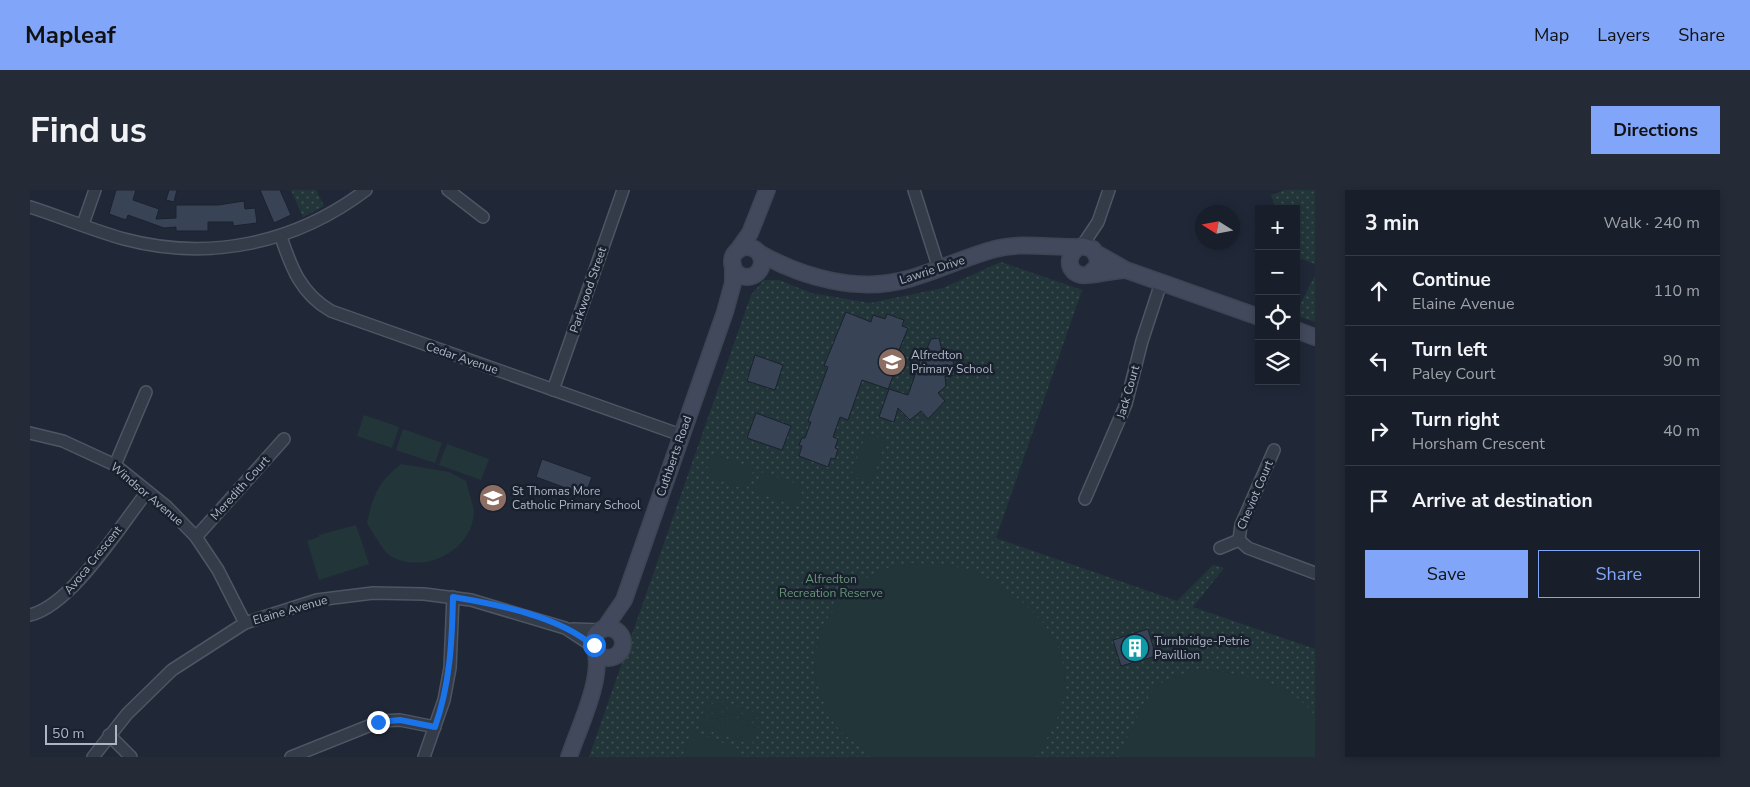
<!DOCTYPE html>
<meta charset="utf-8">
<style>
body{margin:0;font-family:"Nunito Sans",sans-serif;background:#252b36;color:#f1f3f6}
.controls{position:absolute;right:15px;top:15px;display:grid;overflow:hidden;border-radius:0px;box-shadow:0 2px 8px #0003}
.controls button{width:45px;height:45px;display:grid;place-items:center;padding:0;border:0;border-bottom:1px solid #363c47;background:#181e2a;color:#f1f3f6;font:25px sans-serif}
.compass{position:absolute;left:1165px;top:15px;width:45px;height:45px;border-radius:50%;background:#181e2a;box-shadow:0 2px 8px #0003;rotate:281deg}
.scale{position:absolute;left:15px;bottom:12px;width:72px;box-sizing:border-box;padding-left:5px;border:2px solid #aeb5c5;border-top:0;font-size:14px;line-height:18px;white-space:nowrap;color:#aeb5c5;-webkit-text-stroke:4px #19202d;paint-order:stroke}
.stop{position:absolute;width:15px;height:15px;margin:-11px;border:4px solid #1a73e8;border-radius:50%;background:#fff}
.stop.end{background:#1a73e8;border-color:#fff;box-shadow:0 1px 5px #0008}
.list{margin:0;padding:0;list-style:none}
h2{display:flex;justify-content:space-between;align-items:center;height:65px;margin:0;padding:0 20px;font-size:21px}
h2 small{font-size:16px;font-weight:400;color:#9fa2a8}
.list li{display:grid;grid-template-columns:32px 1fr auto;gap:15px;align-items:center;box-sizing:border-box;height:70px;padding:0 20px;border-top:1px solid #363c47}
.list b{display:block;font-size:19px;white-space:nowrap}
.list p{margin:0;font-size:16px;white-space:nowrap;color:#9fa2a8}
.list em{font-size:16px;font-style:normal;color:#9fa2a8}
.actions{display:flex;gap:10px;padding:15px 20px}
.actions a{flex:1;padding:11px 0;border:1px solid #80a5f9;border-radius:0px;text-align:center;font-size:18px;color:#80a5f9}
.actions .main{background:#80a5f9;color:#111}
.icon{flex:none;width:28px;height:28px;fill:none;stroke:currentColor;stroke-width:2;stroke-linecap:round;stroke-linejoin:round}
.map{position:relative;flex:none;width:1285px;height:567px;overflow:hidden;border-radius:0px}
header{display:flex;align-items:center;gap:30px;box-sizing:border-box;height:70px;padding:0 25px;background:#80a5f9;color:#111}
header strong{font-size:24px}
nav{display:flex;gap:28px;margin-inline-start:auto;font-size:18px}
.intro{display:flex;align-items:center;justify-content:space-between;box-sizing:border-box;height:120px;padding:0 30px}
h1{margin:0;font-size:35px}
.button{padding:12px 22px;border-radius:0px;background:#80a5f9;color:#111;font-size:18px;font-weight:700}
main{display:flex;gap:30px;padding:0 30px}
aside{flex:1;background:#181e2a;border-radius:0px;box-shadow:0 2px 8px #0003}
.map>svg:first-child{display:block}
</style>
<header>
<strong>Mapleaf</strong>
<nav><a>Map</a><a>Layers</a><a>Share</a></nav>
</header>
<div class="intro"><h1>Find us</h1><a class="button">Directions</a></div>
<main>
<div class="map">
<svg width="1285" height="567" viewBox="0 0 1285 567">
<defs>
<pattern id="grass-dots" width="8" height="8" patternUnits="userSpaceOnUse" patternTransform="scale(1.25)"><rect width="8" height="8" fill="#223539"/><path d="M2 2h.1M6 6h.1" fill="none" stroke="#405054" stroke-width="1.8" stroke-linecap="round"/></pattern>
</defs>
<rect width="100%" height="100%" fill="#202838"/>
<g fill="url(#grass-dots)">
<path d="M261,0H286L294,16L273,27Z"/>
<path d="M1255,0H1285V74L1266,67V19H1246L1241,5Z"/>
<path d="M971,72L1052,100L966,348L1147,411L1183,375L1194,378L1163,417L1285,459V567H559L721,105L734,90H749L781,103L840,113L913,98Z"/>
<path d="M1285,85V132L1266,125V123Z"/>
</g>
<g fill="#223539">
<path d="M334,225L369,237L362,258L327,246Z"/>
<path d="M373,239L412,253L405,273L366,260Z"/>
<path d="M836,243L856,250L842,293L821,286Z"/>
<path d="M417,254L459,269L451,290L409,275Z"/>
<path d="M682,264L724,279L716,300L675,285Z"/>
<path d="M371,274L419,282L436,291C438,301 444,315 444,324C440,362 394,384 362,367C354,363 342,341 337,333C343,306 348,292 371,274Z"/>
<path d="M732,282L774,296L767,317L725,302Z"/>
<path d="M326,335L339,374L289,390L277,351L289,347V345Z"/>
<path d="M881,373C903,374 929,374 949,384C976,397 1005,419 1022,445C1046,483 1034,539 1000,567H843L812,543L799,527L785,488L787,455L796,430L814,407L830,392L852,379Z"/>
<path d="M1172,479C1212,484 1260,491 1285,526V567H1089C1093,554 1118,502 1128,495C1141,487 1156,483 1172,479Z"/>
<path d="M678,507L732,525L731,529L677,511Z"/>
<path d="M677,512L731,530L729,534L675,515Z"/>
<path d="M675,516L729,535L728,539L674,520Z"/>
<path d="M674,521L727,539L726,543L672,524Z"/>
<path d="M672,525L726,543L725,547L701,539L724,547L723,551L669,533Z"/>
<path d="M669,533L723,552L722,555L668,537Z"/>
<path d="M662,541L712,560L709,567H652Z"/>
</g>
<g fill="#394356" stroke="#1b222f">
<path d="M86,0H106L103,10L129,19L126,29L146,28V15H188L214,11L215,19L225,18L227,33L203,36V32H178V41H146V37L134,38L98,25L96,30L79,24Z"/>
<path d="M139,0H147L144,12L136,10Z"/>
<path d="M230,0H250L261,25L244,33Z"/>
<path d="M816,122L841,132L843,125L855,129L857,124L874,130L872,136L878,138L860,182L864,184L858,199L832,190L818,230L810,227L803,247L808,249L805,258L808,259L805,269L801,268L798,277L769,266L772,256L769,255L772,248H775L781,232L778,231L798,177L794,176Z"/>
<path d="M909,148L912,161L922,160L925,185L915,186L916,196L908,203L915,211L898,229L891,221L880,230L868,218L864,232L849,227L859,199L878,205L894,160L896,161L901,149Z"/>
<path d="M725,165L753,175L745,200L717,191Z"/>
<path d="M726,223L761,236L752,260L717,248Z"/>
<path d="M512,269L562,287L555,305L506,287Z"/>
<path d="M1118,439L1126,466L1091,476L1083,450Z"/>
</g>
<g fill="none" stroke-linecap="round" stroke-linejoin="round">
<defs>
<g id="street">
<path d="M418,0L453,27"/>
<path d="M884,0L909,79"/>
<path d="M0,17C31,27 62,40 94,49C180,72 266,53 336,0"/>
<path d="M53,34L65,0"/>
<path d="M251,47C261,77 271,104 301,121L651,245"/>
<path d="M1052,56L1068,32L1079,0"/>
<path d="M523,200L593,0"/>
<path d="M0,243L33,251L85,275L137,317L166,347L188,380L215,433"/>
<path d="M1244,260L1211,335L1209,350L1218,358L1285,383"/>
<path d="M85,275L116,202"/>
<path d="M1055,309L1096,214L1112,151L1131,93"/>
<path d="M166,347L254,249"/>
<path d="M1190,358L1209,350"/>
<path d="M0,425C42,415 90,336 117,302"/>
<path d="M542,439L572,440"/>
<path d="M79,545L101,567"/>
<path d="M63,567L97,524L142,480L215,433L287,410L343,403L394,404L441,410L535,438L564,457"/>
<path d="M261,567L351,531L370,530L405,537"/>
<path d="M394,567L414,510L420,478L423,407"/>
</g>
<g id="secondary">
<circle cx="717" cy="72" r="15"/>
<path d="M708,60L720,43L737,0"/>
<path d="M1066,63L1096,80L1229,127"/>
<path d="M731,64C774,88 829,103 878,89C907,81 935,67 965,59C992,52 1021,58 1049,57"/>
<path d="M1058,85L1067,77L1068,69L1063,59L1052,56C1038,60 1034,81 1051,85C1059,87 1083,80 1095,80"/>
<path d="M1266,140L1285,147"/>
<circle cx="578" cy="453" r="15"/>
<path d="M574,439L594,410L695,122L703,93V75"/>
<path d="M539,567C548,539 574,488 565,459"/>
</g>
</defs>
<use href="#street" stroke="#4e5563" stroke-width="14"/>
<use href="#secondary" stroke="#3d4452" stroke-width="18"/>
<use href="#street" stroke="#343b49" stroke-width="11"/>
<use href="#secondary" stroke="#42495c" stroke-width="15"/>
</g>
<g fill="none" stroke-linecap="round" stroke-linejoin="round">
<path stroke="#1a73e8" stroke-width="6" d="M348,532L370,530L405,537C420,494 422,452 423,407C466,414 532,427 564,457V455"/>
</g>
<defs>
<symbol id="school-disc" viewBox="-11 -11 22 22"><circle r="9.5" fill="#8d6e63" stroke="#19202d"/><path d="M0-5L7-2L0 1L-7-2ZM-4 1L0 2.5L4 1V4Q0 6-4 4Z" fill="#fff"/></symbol>
<symbol id="building-disc" viewBox="-11 -11 22 22"><circle r="9.5" fill="#0f9aa8" stroke="#19202d"/><path d="M-4-6H4V6H1V3H-1V6H-4ZM-2.5-4.3h1.7v1.8h-1.7ZM.8-4.3h1.7v1.8H.8ZM-2.5-1h1.7V.8h-1.7ZM.8-1h1.7V.8H.8Z" fill="#fff"/></symbol>
</defs>
<g fill-rule="evenodd">
<use href="#school-disc" x="846" y="156" width="32" height="32"/>
<use href="#school-disc" x="447" y="292" width="32" height="32"/>
<use href="#building-disc" x="1089" y="442" width="32" height="32"/>
</g>
<g text-anchor="middle" dominant-baseline="central" stroke-width="5" stroke-linejoin="round" paint-order="stroke">
<g font-size="12" fill="#aeb5c5" stroke="#19202d">
<text transform="translate(902 80) rotate(-18)">Lawrie Drive</text>
<text transform="translate(558 100) rotate(-71)">Parkwood Street</text>
<text transform="translate(432 168) rotate(19)">Cedar Avenue</text>
<text transform="translate(1098 202) rotate(-74)">Jack Court</text>
<text transform="translate(644 266) rotate(-71)">Cuthberts Road</text>
<text transform="translate(210 298) rotate(-48)">Meredith Court</text>
<text transform="translate(117 304) rotate(40)">Windsor Avenue</text>
<text transform="translate(1225 305) rotate(-67)">Cheviot Court</text>
<text transform="translate(63 370) rotate(-51)">Avoca Crescent</text>
<text transform="translate(260 420) rotate(-16)">Elaine Avenue</text>
</g>
<g font-size="12" fill="#aeb5c5" stroke="#19202d" text-anchor="start">
<text x="881" y="165">Alfredton<tspan x="881" dy="14">Primary School</tspan></text>
<text x="482" y="301">St Thomas More<tspan x="482" dy="14">Catholic Primary School</tspan></text>
<text x="1124" y="451">Turnbridge-Petrie<tspan x="1124" dy="14">Pavillion</tspan></text>
</g>
<g font-size="12" fill="#659675" stroke="#19202d">
<text x="801" y="389">Alfredton<tspan x="801" dy="14">Recreation Reserve</tspan></text>
</g>
</g>
</svg>
<div class="controls">
<button>+</button>
<button>−</button>
<button><svg class="icon" aria-label="locate" viewBox="0 0 24 24"><circle cx="12" cy="12" r="6"/><path d="M12 2v4M12 18v4M2 12h4M18 12h4"/></svg></button>
<button><svg class="icon" aria-label="layers" viewBox="0 0 24 24"><path d="M12 4l9 5-9 5-9-5zM3 14l9 5 9-5"/></svg></button>
</div>
<svg class="compass" viewBox="-18 -18 36 36"><path d="M0-13l5 13h-10z" fill="#e53935"/><path d="M0 13l5-13h-10z" fill="#9fa2a8"/></svg>
<div class="scale">50 m</div>
<div class="stop" style="left:564px;top:455px"></div>
<div class="stop end" style="left:348px;top:532px"></div>
</div>
<aside>
<h2>3 min<small>Walk · 240 m</small></h2>
<ul class="list">
<li><svg class="icon" aria-label="ahead" viewBox="0 0 24 24"><path d="M12 20V5M6 11l6-6 6 6"/></svg><div><b>Continue</b><p>Elaine Avenue</p></div><em>110 m</em></li>
<li><svg class="icon" aria-label="left" viewBox="0 0 24 24"><path d="M17 20v-9H6M10 6l-5 5 5 5"/></svg><div><b>Turn left</b><p>Paley Court</p></div><em>90 m</em></li>
<li><svg class="icon" aria-label="right" viewBox="0 0 24 24"><path d="M7 20v-9h11M14 6l5 5-5 5"/></svg><div><b>Turn right</b><p>Horsham Crescent</p></div><em>40 m</em></li>
<li><svg class="icon" aria-label="arrive" viewBox="0 0 24 24"><path d="M6 21V4h12l-3 4 3 4H6"/></svg><div><b>Arrive at destination</b></div></li>
</ul>
<div class="actions"><a class="main">Save</a><a>Share</a></div>
</aside>
</main>
